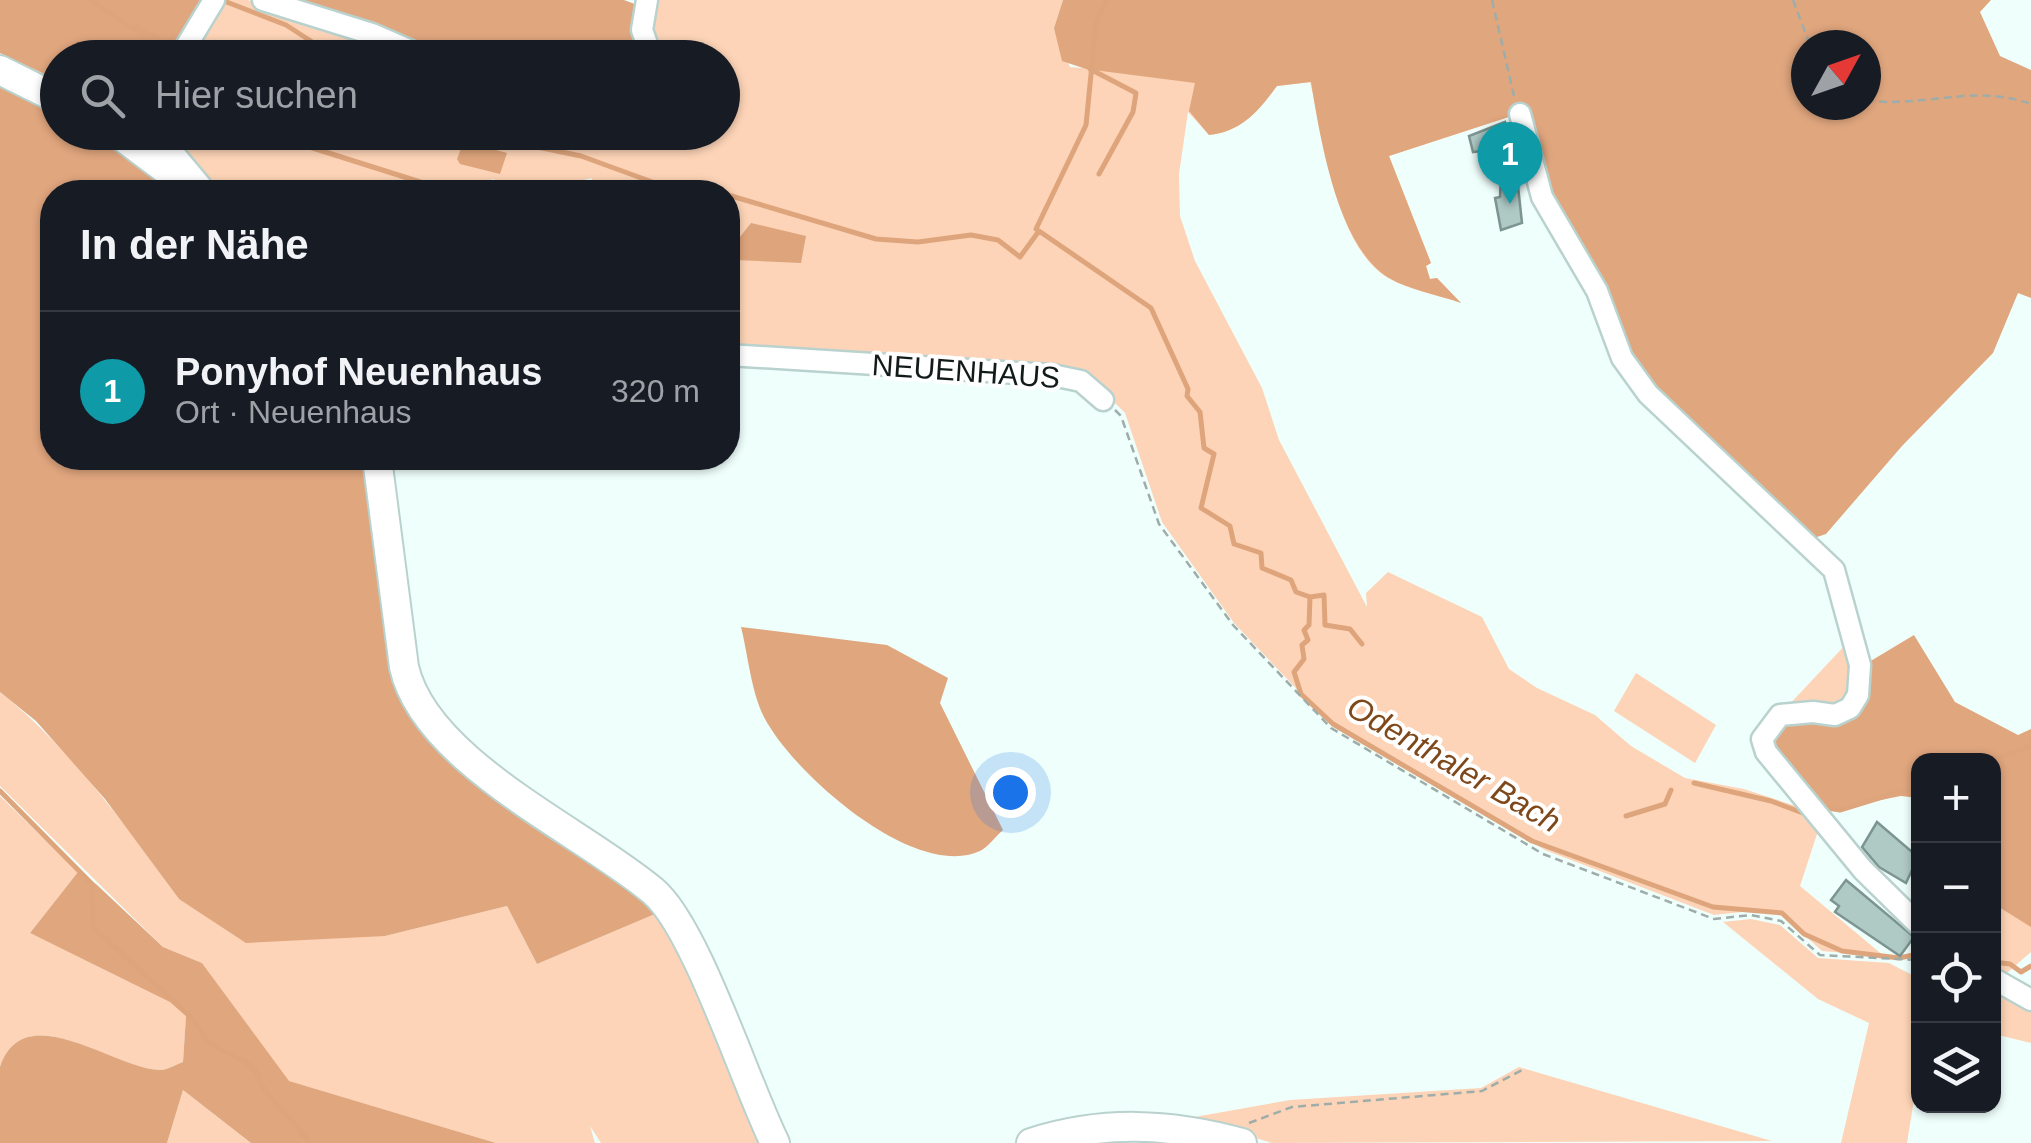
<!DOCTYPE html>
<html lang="de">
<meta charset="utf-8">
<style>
body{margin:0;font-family:Arial,sans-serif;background:#242831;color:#f1f3f6}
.controls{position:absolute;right:30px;bottom:30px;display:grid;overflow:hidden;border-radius:20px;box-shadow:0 2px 8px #0004}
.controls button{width:90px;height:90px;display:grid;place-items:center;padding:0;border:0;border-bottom:2px solid #363941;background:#171b24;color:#f1f3f6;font:50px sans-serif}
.compass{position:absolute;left:1791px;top:30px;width:90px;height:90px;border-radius:50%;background:#171b24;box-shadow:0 2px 8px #0004;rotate:50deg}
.you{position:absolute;left:1010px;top:792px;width:35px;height:35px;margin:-25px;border:8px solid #fff;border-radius:50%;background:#1a73e8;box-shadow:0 0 0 15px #1a73e833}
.badge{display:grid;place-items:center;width:65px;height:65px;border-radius:50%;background:#985722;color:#fff;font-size:32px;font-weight:700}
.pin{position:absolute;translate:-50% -82px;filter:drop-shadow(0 2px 5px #0008)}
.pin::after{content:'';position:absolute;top:52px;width:35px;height:30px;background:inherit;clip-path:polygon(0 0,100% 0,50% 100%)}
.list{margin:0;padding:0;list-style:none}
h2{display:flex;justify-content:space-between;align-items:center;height:130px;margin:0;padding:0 40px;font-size:42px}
h2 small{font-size:32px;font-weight:400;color:#9ea1a6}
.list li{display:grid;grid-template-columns:65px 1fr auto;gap:30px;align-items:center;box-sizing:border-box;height:160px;padding:0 40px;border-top:2px solid #363941}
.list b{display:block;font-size:38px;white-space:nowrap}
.list p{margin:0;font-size:32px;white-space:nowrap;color:#9ea1a6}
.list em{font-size:32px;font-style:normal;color:#9ea1a6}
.icon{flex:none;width:55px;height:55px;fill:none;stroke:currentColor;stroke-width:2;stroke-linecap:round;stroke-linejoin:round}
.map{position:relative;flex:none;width:2031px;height:1143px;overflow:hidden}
.search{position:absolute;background:#171b24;box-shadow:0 2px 8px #0004;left:40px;top:40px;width:700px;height:110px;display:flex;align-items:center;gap:25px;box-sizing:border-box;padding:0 35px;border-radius:55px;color:#9ea1a6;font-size:38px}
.panel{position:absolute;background:#171b24;box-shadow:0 2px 8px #0004;left:40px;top:180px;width:700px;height:290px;border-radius:40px}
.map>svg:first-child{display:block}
</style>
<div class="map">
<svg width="2031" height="1143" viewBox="0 0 2031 1143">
<rect width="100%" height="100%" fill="#effffc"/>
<g fill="#fdd4b7">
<path d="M0,0H248L416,57L58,58L57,80L0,53Z"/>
<path d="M651,0H1063L1054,28L1070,67L1094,69L1101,10L1515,115L1389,156L1431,263L1426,266L1430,279L1437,278L1461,303C1439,295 1409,290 1388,278C1334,245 1324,138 1310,82L1276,86C1259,111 1241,132 1209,135L1188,112L1179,174L1180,216L1195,261L1262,388L1279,440L1367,607L1366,593L1388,572L1482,617L1509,669L1537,688L1595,715L1631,746L1685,778L1744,789L1799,807L1827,837L1817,834L1800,886L1884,956L1822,951L1782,915L1752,911L1714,915L1545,850L1330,724L1234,623L1162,522L1125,413L1097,385L728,352V240L736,210L728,206V192H588L592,178L555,187L573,192H538L492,179L487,192H214L166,133L722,132V58L657,57L651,43Z"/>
<path d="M1849,641L1858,673L1847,705L1786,708Z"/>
<path d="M1636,673L1716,725L1695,763L1614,711Z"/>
<path d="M0,692C72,750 125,825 179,899L385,936L507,906L537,964L662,911L766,1143H601L590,1126L595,1143H496L288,1081L202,963L163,947L0,786Z"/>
<path d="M2031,763V952L2000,979L1994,975V778Z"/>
<path d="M0,796L78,872L30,933L170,1001L186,1016L183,1062C177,1064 167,1070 161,1070C116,1071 24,994 0,1067Z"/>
<path d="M1751,919L1780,925L1818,958L1889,963L1918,978V1075L1907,1143H1841L1869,1023L1818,999L1723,922Z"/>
<path d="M1994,984L2031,1004V1043L1994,1034Z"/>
<path d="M1519,1067L1772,1141L1272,1143L1189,1118L1290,1100L1481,1088Z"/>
<path d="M183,1090L251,1143H167Z"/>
</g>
<g fill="#e0a67e" fill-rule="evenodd">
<path d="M0,0H205L173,57L58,58L57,80L0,53Z"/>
<path d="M281,0H624L640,6L648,57H438L373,29Z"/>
<path d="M1063,0H1991L1980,12L2000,56L2031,70V298L2018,293L1993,353L1902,446L1826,534L1811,539L1636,371L1546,195L1524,112L1389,156L1431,263L1426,266L1430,279L1437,278L1461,303C1439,295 1409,290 1389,278C1337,247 1320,137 1311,82L1277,86C1259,111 1241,132 1209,135L1189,111L1195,83L1086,69L1062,61L1054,28ZM1806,45H1866V105H1806Z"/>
<path d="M0,81L57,110L58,132L98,133L185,192H52V458H369L403,703L477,774L662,911L537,964L507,906L385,936L246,943L179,899L105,799L36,721L0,692Z"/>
<path d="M741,627L887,645L948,678L940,703L1003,830C996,836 988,847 980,851C914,881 792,772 764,717C751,691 748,655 741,627Z"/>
<path d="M1914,635L1955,702L2018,735L2031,729V927L1994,904V760H1918V798L1901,796L1840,808L1819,805L1773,756L1768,735L1777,721H1835L1864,665Z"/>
<path d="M78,872L96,884L163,947L202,963L289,1081L496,1143H251L183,1090L167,1143H0V1067C24,994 117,1071 161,1070C167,1070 177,1064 183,1062L186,1016L170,1002L30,933Z"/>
</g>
<g fill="#dea57c">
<path d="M464,141L507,153L500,174L460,164L457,159Z"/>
<path d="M751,223L806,236L801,263L736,260V242Z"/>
</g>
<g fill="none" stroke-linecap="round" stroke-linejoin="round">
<g stroke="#dea57c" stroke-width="5">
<path d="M91,0L145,37L149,58"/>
<path d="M224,1L286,25L337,58"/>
<path d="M136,26L177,50"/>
<path d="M1090,69L1136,93L1133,112L1099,174"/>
<path d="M262,132L452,192"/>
<path d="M465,132L581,156L666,187L697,184L718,192"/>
<path d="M728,195L876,239L918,242L971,235L998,240L1020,257L1039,231L1151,308L1188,389L1187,396L1200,412L1204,448L1214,454L1201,508L1230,526L1234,544L1261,553L1262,568L1291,580L1296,592L1310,597L1309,625L1304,630L1308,640L1302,645L1304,659L1294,672L1301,694L1333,724L1532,841L1713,907L1782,913L1804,934L1842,951L1899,958L1918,954"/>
<path d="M1036,229L1086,125L1096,24L1106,0"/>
<path d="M1310,597L1324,595L1325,625L1350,629L1362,644"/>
<path d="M1990,760L2031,746"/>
<path d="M1694,783L1771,801L1808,815"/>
<path d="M0,791L92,884L93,927L194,1020C214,1059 227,1046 253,1068C258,1073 260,1082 264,1089C277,1108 297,1122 309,1143"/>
<path d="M1821,807L1840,810L1918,786"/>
<path d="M1626,816L1665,804L1671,790"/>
<path d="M1994,962L2010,964L2021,972L2031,966"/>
</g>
</g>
<g fill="#afc9c5" stroke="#7d9591" stroke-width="2.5">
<path d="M1505,122L1512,147L1473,152L1469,136Z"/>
<path d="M1517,177L1522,223L1501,230L1495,198L1500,197L1501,178Z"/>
<path d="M1877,822L1918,857L1906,883L1879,867L1862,847Z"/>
<path d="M1846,880L1914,937L1900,956L1835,912L1839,906L1831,900Z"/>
</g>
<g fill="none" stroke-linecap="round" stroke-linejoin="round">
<defs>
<g id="minor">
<path d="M263,0L372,34L427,58"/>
<path d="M647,0L642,30L652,58"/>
<path d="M179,58L214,0"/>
<path d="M1520,114L1542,197L1597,291L1622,358L1648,394L1834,570L1860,665L1858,695L1850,708L1835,715L1813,712L1780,715L1762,739L1766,752L1863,870L1918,924"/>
<path d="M156,132L206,192"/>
<path d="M728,355L1052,375L1081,381L1103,400"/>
<path d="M1994,979L2031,1000"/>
</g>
<g id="major">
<path d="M0,70L58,99"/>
<path d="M116,132L196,192"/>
<path d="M377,458L404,667C425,762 582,831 653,891C696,927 746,1085 775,1143"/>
<path d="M1031,1143C1102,1120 1170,1123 1242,1143"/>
</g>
</defs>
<use href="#minor" stroke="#b9d2ce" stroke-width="25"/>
<use href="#major" stroke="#b9d2ce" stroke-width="32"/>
<g stroke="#9eacaa" stroke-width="2.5" stroke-dasharray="8 5" stroke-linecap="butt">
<path d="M1492,0L1514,96"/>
<path d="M1793,0L1810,45"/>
<path d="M1866,100C1921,109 1973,83 2031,104"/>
<path d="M1115,410L1121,416L1159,524L1233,625L1331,728L1543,854L1714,919L1751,915L1781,921L1820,955L1918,960"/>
<path d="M1249,1123L1292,1107L1482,1091L1524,1069"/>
</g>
<use href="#minor" stroke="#fff" stroke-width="20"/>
<use href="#major" stroke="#fff" stroke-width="28"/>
</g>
<g text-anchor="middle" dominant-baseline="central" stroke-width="8" stroke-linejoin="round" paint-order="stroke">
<g font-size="30" fill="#121b1a" stroke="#fff">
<text transform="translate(966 371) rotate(4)">NEUENHAUS</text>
</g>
<g font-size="32" font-style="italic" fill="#7e481b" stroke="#fff">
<text transform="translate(1454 764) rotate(30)">Odenthaler Bach</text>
</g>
</g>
</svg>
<div class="controls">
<button>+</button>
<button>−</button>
<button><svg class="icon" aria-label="locate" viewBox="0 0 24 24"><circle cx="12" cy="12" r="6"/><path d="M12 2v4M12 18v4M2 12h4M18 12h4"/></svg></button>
<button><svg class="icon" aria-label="layers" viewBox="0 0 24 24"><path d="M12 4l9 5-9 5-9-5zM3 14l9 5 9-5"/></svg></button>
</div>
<svg class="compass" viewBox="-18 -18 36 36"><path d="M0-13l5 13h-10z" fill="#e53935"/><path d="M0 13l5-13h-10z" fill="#9ea1a6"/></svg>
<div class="you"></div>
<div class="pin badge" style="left:1510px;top:204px;background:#0f9aa8">1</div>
<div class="search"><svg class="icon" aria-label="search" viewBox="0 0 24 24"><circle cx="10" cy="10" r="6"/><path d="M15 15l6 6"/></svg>Hier suchen</div>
<section class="panel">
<h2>In der Nähe<small></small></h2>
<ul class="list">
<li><span class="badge" style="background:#0f9aa8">1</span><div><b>Ponyhof Neuenhaus</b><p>Ort · Neuenhaus</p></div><em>320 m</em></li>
</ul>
</section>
</div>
